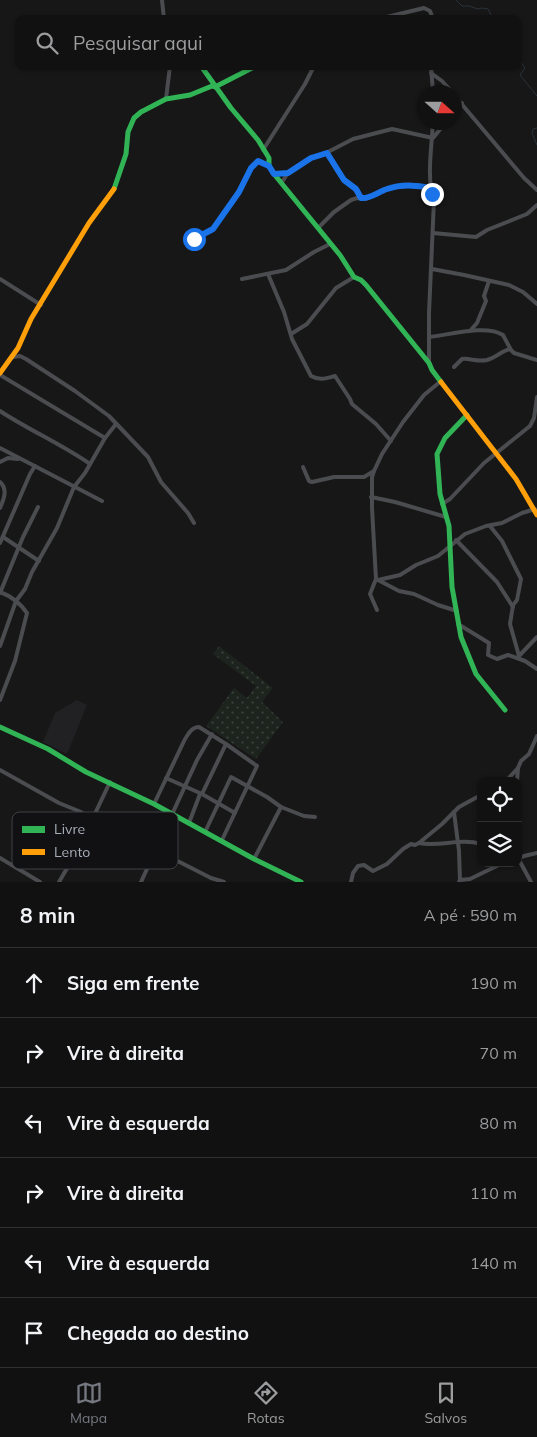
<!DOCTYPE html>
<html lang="pt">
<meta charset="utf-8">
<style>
body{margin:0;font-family:Mulish,sans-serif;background:#1a1a1a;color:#f1f3f6}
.controls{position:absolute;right:15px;bottom:15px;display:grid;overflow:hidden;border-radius:10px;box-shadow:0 1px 4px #0004}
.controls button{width:45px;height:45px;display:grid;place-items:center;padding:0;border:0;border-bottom:1px solid #303131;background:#111;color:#f1f3f6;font:25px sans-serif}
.compass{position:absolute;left:417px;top:85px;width:45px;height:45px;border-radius:50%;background:#111;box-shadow:0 1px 4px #0004;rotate:111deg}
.stop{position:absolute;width:15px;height:15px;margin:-11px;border:4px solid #1a73e8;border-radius:50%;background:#fff}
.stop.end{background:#1a73e8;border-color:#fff;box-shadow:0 1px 5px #0008}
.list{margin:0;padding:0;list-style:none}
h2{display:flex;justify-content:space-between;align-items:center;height:65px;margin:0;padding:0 20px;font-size:21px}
h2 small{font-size:16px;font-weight:400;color:#9c9d9f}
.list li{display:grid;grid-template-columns:32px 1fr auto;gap:15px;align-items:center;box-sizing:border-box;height:70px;padding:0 20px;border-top:1px solid #303131}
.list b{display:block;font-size:19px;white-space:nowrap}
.list em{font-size:16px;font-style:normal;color:#9c9d9f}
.icon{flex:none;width:28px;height:28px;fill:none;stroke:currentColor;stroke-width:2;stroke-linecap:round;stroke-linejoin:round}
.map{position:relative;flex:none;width:537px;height:882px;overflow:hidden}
.search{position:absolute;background:#111;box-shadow:0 1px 4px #0004;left:15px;right:15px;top:15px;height:55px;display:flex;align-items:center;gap:12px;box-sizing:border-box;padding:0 18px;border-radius:10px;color:#9c9d9f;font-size:19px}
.sheet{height:485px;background:#111}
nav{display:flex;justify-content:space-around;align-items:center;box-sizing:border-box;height:70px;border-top:1px solid #303131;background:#111;font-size:14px;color:#9c9d9f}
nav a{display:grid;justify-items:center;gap:2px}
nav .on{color:#757880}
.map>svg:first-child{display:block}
</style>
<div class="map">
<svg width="537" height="882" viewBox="0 0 537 882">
<defs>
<pattern id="grass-dots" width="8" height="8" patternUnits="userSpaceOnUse" patternTransform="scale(1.25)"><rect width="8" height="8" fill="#1d241e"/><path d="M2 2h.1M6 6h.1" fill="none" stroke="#3b413d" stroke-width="1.8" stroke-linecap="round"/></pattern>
</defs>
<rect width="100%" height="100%" fill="#171717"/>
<path fill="#212123" d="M77,700L87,705L67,754L43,742L55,713Z"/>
<path fill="url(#grass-dots)" d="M219,646L273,688L262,702L283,722L256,759L206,726L234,688L247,698L256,686L213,654Z"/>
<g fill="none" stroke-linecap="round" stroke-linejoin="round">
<g stroke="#2a3239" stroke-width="1">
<path d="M456,0L462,6H469L478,9L482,8L488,9L493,19"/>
<path d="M518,58L525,68L520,75L537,96"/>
<path d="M537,128L533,129L532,133L537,145"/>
</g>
<g stroke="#4b4c50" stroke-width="4">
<path d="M162,0L164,19"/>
<path d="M366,19L387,17L424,8L430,11L433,19"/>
<path d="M431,66L433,92"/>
<path d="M431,73L442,81L452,92"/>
<path d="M454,95L524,178L537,190"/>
<path d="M166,99L170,66"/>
<path d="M454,112L462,103"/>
<path d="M263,150L305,84L314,66"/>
<path d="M327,153C332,161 336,170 342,177C350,187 355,186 361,199"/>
<path d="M274,174L288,173"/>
<path d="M282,182L288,173L311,158L326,153L353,139L392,129L433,138L446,122"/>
<path d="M319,227L334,212L351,200L357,198L366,199L390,188L414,185L431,188"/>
<path d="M433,233L476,237L487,230L527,214L537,205"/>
<path d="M194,239L213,229L239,192L251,168L256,163L260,161L269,166"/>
<path d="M432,269L464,275L509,285L523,292L537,304"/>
<path d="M268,274L284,312L292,339L311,376C320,381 327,378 335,376L350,399L352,404L376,424L391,441"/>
<path d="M0,279L41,305"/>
<path d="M242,279L286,270L314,252L330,244"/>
<path d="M470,331L477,323L486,301L484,296L489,281"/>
<path d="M291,334L307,324L336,288L354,277"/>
<path d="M429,337C449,335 486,324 503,335L511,350L514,353L537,360"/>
<path d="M13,357L20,356L26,359L75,391L109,416L148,457L161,482L188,513L194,523"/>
<path d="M429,363V313L434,200C426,179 432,145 433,122"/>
<path d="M454,367L462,359C470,358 477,362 487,360C495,358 502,351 510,349"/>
<path d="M0,375L105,438"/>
<path d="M0,411C29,430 61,444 90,464"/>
<path d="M0,448L102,501"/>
<path d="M0,462L8,458L18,459"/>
<path d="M303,467L309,481L312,482L334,477H364L374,471"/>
<path d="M0,482C8,489 4,499 0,508"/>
<path d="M371,497L395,502L446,517"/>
<path d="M442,504L450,499L484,463L530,426L534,418L537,397"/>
<path d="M490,526L502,541L521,579L517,600L513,605L510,624L519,656"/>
<path d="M3,537L39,561"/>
<path d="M456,540L497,582L513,607"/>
<path d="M0,543L30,474L35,466"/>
<path d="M378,580L400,575L416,565L438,556L465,534L486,526L502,523L522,513L535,509"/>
<path d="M378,580L399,591L414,594L438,605L457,611"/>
<path d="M0,592C11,596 20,603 27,613L15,661L0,700"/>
<path d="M0,593L23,537L38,507"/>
<path d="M377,610L370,594L376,579L372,508V477L374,471L382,454L403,422L424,395L441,381"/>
<path d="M458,624L489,643L488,655L497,659L508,655L525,661L537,669"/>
<path d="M0,646L16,601L25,589L32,572L57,528L74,487L85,473L105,438L116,424"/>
<path d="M518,657L537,637"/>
<path d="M0,770L59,803L81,812L89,818L114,830L123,831L156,850L211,878L224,882"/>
<path d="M166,778L202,794L235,813"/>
<path d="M506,781L518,768"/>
<path d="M517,781L518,768L521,761L529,754L537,736"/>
<path d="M202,794L226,744"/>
<path d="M154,804L185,739C189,733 192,727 199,727L226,744L257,766L222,840"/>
<path d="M454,812L459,851L460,880"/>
<path d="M189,823L200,794"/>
<path d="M205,832L231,777L267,797L281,807L304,816L315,817"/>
<path d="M419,843C439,847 461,838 481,844"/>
<path d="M0,858L40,882"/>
<path d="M518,858L531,882"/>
<path d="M254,859L281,807"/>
<path d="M518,859L524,856L537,853"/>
<path d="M59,882L76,853L74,847L82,841L110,782"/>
<path d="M141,882L197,760L212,734"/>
<path d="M351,882L353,873L358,866L364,865L373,871L387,864L403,849L411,844L415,845L419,843L442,824L459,807L481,795"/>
<path d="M459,882L460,880L470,879L503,863"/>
</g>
<g stroke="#30b455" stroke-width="5">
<path d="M201,66L231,108L258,140L269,158V166L274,174L340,255L354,277L361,280L366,285L429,363L432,370L441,382"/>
<path d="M114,189L126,154L128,132L134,118L141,112L166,99L190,95L212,86L215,87L256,66"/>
<path d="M467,415L445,438L437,454L440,494L449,526L452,587L461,637L476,674L505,710"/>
<path d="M0,727L48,749L86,772L154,804L254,859L301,882"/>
</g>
<g stroke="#ff9f0a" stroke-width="5">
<path d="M0,373L18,348L31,319L89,223L114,189"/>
<path d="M441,382L516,479L537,515"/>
</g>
</g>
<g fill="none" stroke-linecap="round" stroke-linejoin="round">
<path stroke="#1a73e8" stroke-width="6" d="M194,239L213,229L239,192L251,168L258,161L269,166L274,174L288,173L311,158L327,153L344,180L356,189L361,198C370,199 378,192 387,189C400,184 417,185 431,188L432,194"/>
</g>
<rect x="12" y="812" width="166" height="57" rx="8" fill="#111113" stroke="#3e4045" stroke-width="1"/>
<rect x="22" y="826" width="23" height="7" fill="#30b455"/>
<rect x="22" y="849" width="23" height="6" fill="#ff9f0a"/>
<g font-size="14" fill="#a8adb8">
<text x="54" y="834">Livre</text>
<text x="54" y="857">Lento</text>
</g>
</svg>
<div class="controls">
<button><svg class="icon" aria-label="locate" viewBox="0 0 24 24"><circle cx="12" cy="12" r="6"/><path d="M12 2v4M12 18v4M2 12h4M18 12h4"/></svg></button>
<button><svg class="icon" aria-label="layers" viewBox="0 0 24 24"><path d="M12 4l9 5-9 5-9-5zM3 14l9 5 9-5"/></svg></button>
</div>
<svg class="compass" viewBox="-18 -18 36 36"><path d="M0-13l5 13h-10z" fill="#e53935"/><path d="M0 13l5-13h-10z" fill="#9c9d9f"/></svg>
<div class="stop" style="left:194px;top:239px"></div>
<div class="stop end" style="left:432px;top:194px"></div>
<div class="search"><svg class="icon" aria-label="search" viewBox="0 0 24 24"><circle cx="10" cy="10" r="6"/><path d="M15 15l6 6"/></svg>Pesquisar aqui</div>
</div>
<section class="sheet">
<h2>8 min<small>A pé · 590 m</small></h2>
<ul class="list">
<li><svg class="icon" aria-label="ahead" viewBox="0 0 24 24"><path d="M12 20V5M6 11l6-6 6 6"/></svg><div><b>Siga em frente</b></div><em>190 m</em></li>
<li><svg class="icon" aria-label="right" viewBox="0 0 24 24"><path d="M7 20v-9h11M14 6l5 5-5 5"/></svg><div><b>Vire à direita</b></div><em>70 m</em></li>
<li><svg class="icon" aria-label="left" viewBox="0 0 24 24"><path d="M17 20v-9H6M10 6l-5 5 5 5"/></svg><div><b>Vire à esquerda</b></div><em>80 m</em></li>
<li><svg class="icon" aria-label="right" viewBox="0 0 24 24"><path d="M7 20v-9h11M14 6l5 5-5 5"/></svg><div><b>Vire à direita</b></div><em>110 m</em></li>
<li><svg class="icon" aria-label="left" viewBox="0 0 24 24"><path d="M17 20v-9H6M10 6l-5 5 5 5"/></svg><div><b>Vire à esquerda</b></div><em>140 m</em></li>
<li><svg class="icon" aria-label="arrive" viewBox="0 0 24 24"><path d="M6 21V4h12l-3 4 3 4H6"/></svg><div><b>Chegada ao destino</b></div></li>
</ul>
</section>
<nav>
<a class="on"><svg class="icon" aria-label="map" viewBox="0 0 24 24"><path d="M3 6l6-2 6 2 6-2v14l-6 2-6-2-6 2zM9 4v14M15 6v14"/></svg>Mapa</a>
<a><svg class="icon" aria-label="directions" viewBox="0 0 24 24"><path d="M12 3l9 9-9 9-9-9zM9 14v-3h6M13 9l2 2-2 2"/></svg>Rotas</a>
<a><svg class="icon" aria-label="saved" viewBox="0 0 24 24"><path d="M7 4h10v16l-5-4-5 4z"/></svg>Salvos</a>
</nav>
